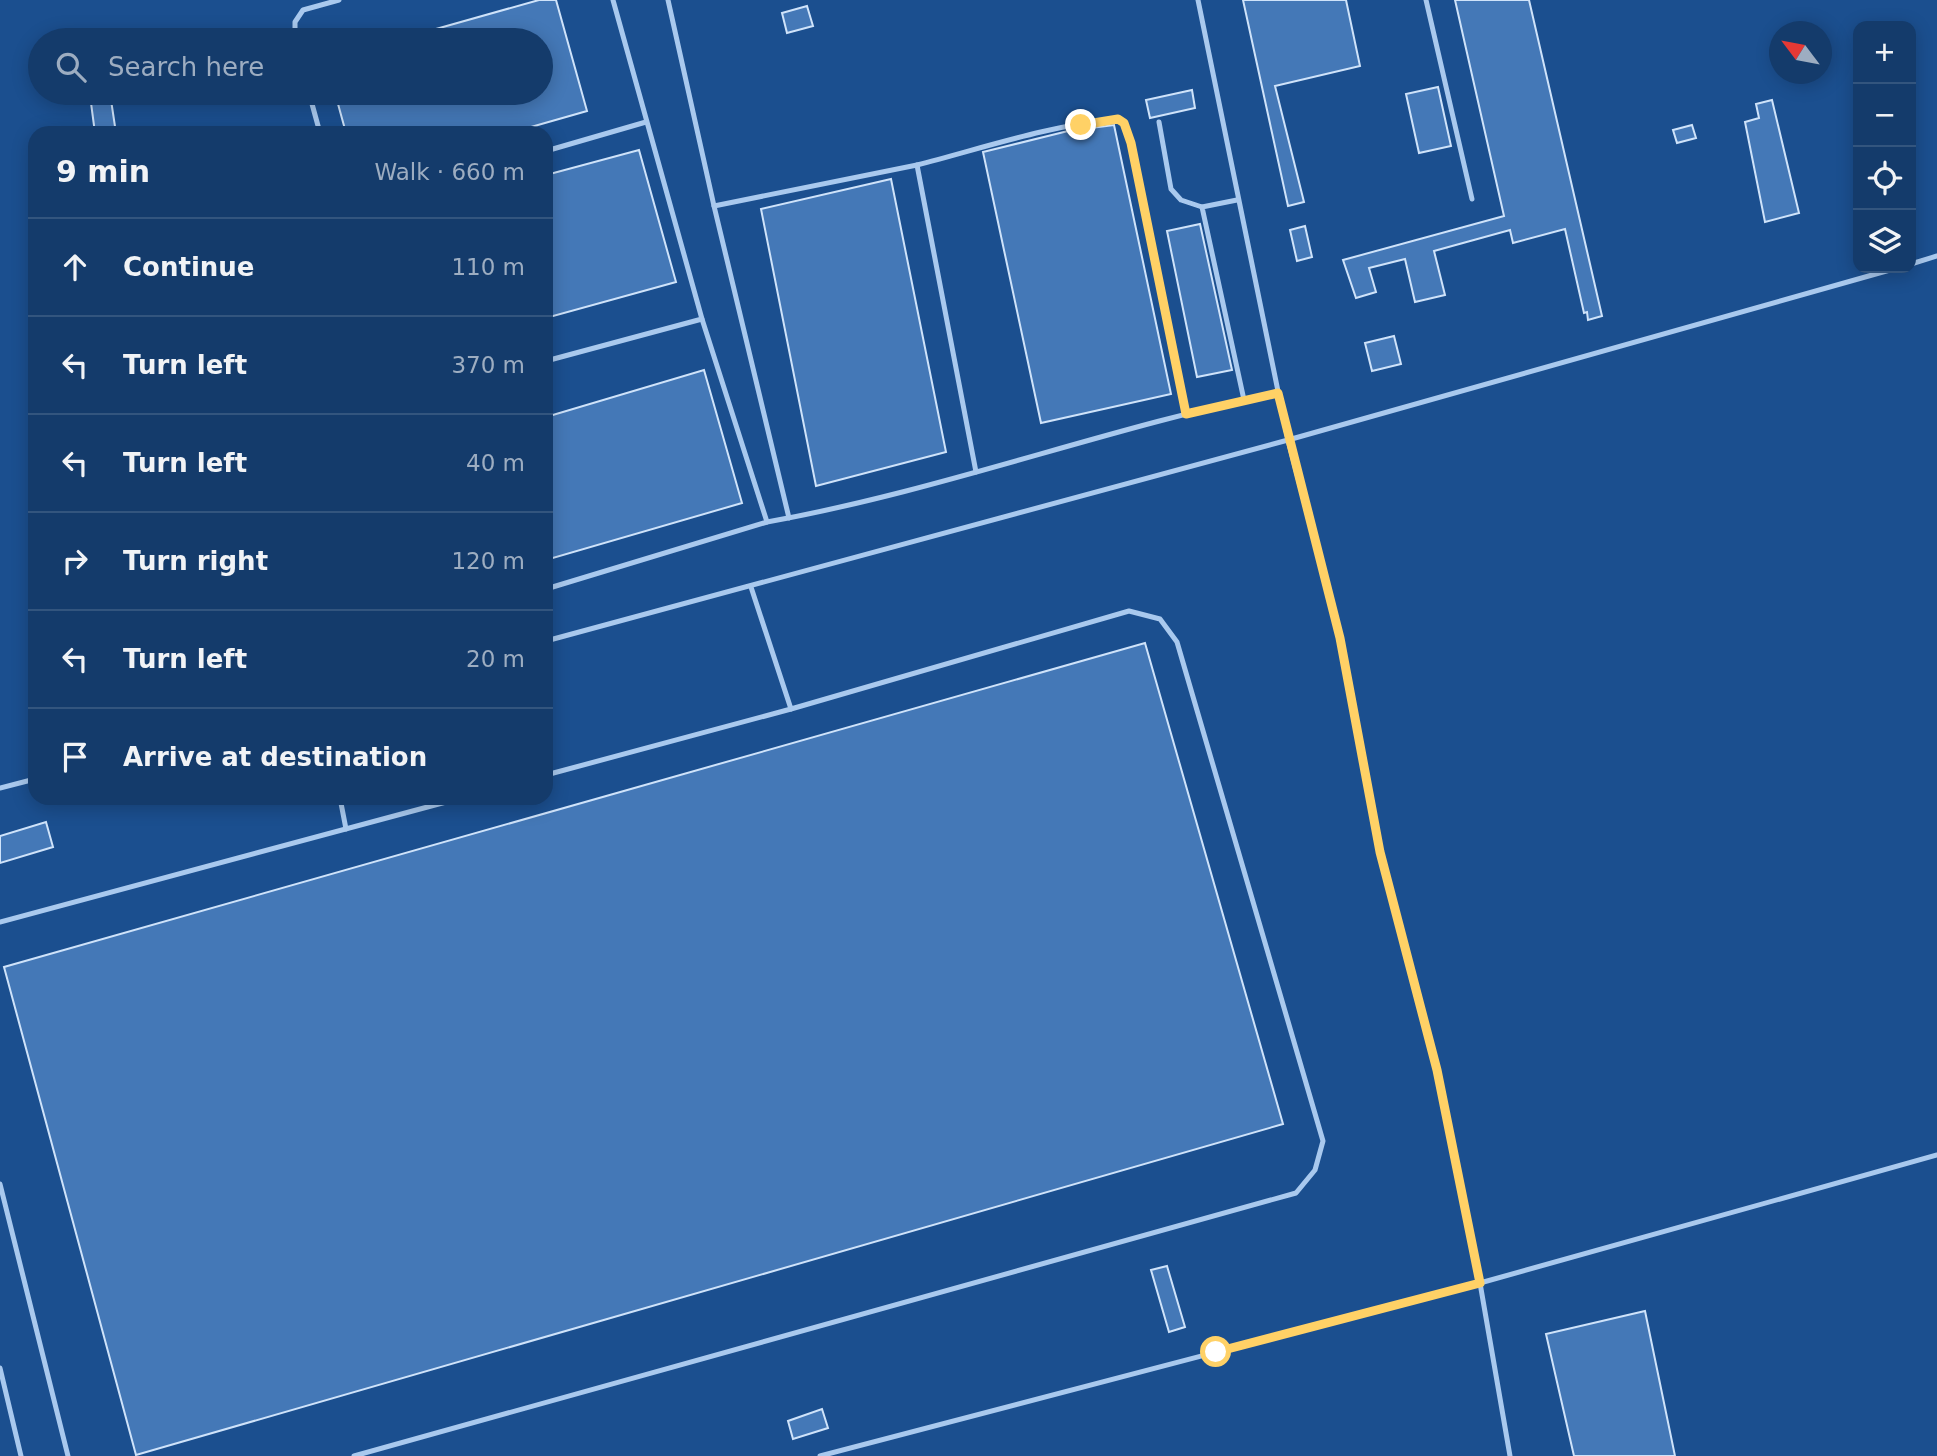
<!DOCTYPE html>
<meta charset="utf-8">
<style>
body{margin:0;font-family:"DejaVu Sans",sans-serif;background:#1d4271;color:#f1f3f6}
.controls{position:absolute;right:21px;top:21px;display:grid;overflow:hidden;border-radius:14px;box-shadow:0 4px 18px #0003}
.controls button{width:63px;height:63px;display:grid;place-items:center;padding:0;border:0;border-bottom:2px solid #33557e;background:#143b6b;color:#f1f3f6;font:35px sans-serif}
.compass{position:absolute;left:1769px;top:21px;width:63px;height:63px;border-radius:50%;background:#143b6b;box-shadow:0 4px 18px #0003;rotate:302deg}
.stop{position:absolute;width:21px;height:21px;margin:-16px;border:5px solid #ffd166;border-radius:50%;background:#fff}
.stop.end{background:#ffd166;border-color:#fff;box-shadow:0 2px 7px #0008}
.list{margin:0;padding:0;list-style:none}
h2{display:flex;justify-content:space-between;align-items:center;height:91px;margin:0;padding:0 28px;font-size:30px}
h2 small{font-size:23px;font-weight:400;color:#9dadc1}
.list li{display:grid;grid-template-columns:46px 1fr auto;gap:21px;align-items:center;box-sizing:border-box;height:98px;padding:0 28px;border-top:2px solid #33557e}
.list b{display:block;font-size:26px;white-space:nowrap}
.list em{font-size:23px;font-style:normal;color:#9dadc1}
.icon{flex:none;width:38px;height:38px;fill:none;stroke:currentColor;stroke-width:2;stroke-linecap:round;stroke-linejoin:round}
.map{position:relative;flex:none;width:1937px;height:1456px;overflow:hidden}
.search{position:absolute;background:#143b6b;box-shadow:0 4px 18px #0003;left:28px;top:28px;width:525px;height:77px;display:flex;align-items:center;gap:18px;box-sizing:border-box;padding:0 24px;border-radius:38px;color:#9dadc1;font-size:26px}
.panel{position:absolute;background:#143b6b;box-shadow:0 4px 18px #0003;left:28px;top:126px;width:525px;height:679px;border-radius:21px}
.map>svg:first-child{display:block}
</style>
<div class="map">
<svg width="1937" height="1456" viewBox="0 0 1937 1456">
<rect width="100%" height="100%" fill="#1b4f8f"/>
<g fill="#4478b7" stroke="#cfe3fa" stroke-width="2">
<path d="M539,0H556L587,111L510,133H346L335,93H541V40H411V36Z"/>
<path d="M1243,0H1346L1360,66L1275,86L1304,202L1288,206Z"/>
<path d="M1455,0H1529L1602,316L1588,320L1587,312L1584,313L1565,229L1513,243L1510,230L1434,251L1445,295L1415,302L1405,259L1369,268L1376,292L1356,298L1343,260L1504,216Z"/>
<path d="M807,6L813,26L787,33L782,13Z"/>
<path d="M1438,87L1451,146L1419,153L1406,94Z"/>
<path d="M1192,90L1195,108L1150,118L1146,100Z"/>
<path d="M111,100L116,133H95L91,103Z"/>
<path d="M1772,100L1799,213L1765,222L1745,122L1759,118L1756,104Z"/>
<path d="M1114,125L1171,394L1041,423L983,152L1068,131Z"/>
<path d="M1692,125L1696,138L1677,143L1673,130Z"/>
<path d="M639,150L676,282L546,318V175Z"/>
<path d="M891,179L946,452L816,486L761,209Z"/>
<path d="M1200,224L1232,370L1197,377L1167,231Z"/>
<path d="M1305,226L1312,257L1297,261L1290,230Z"/>
<path d="M1394,336L1401,364L1372,371L1365,343Z"/>
<path d="M704,370L742,503L546,560V417Z"/>
<path d="M1145,643L1283,1124L136,1455L4,967Z"/>
<path d="M46,822L53,847L0,863V836Z"/>
<path d="M1167,1266L1185,1327L1169,1332L1151,1270Z"/>
<path d="M1645,1311L1675,1456H1574L1546,1334Z"/>
<path d="M822,1409L828,1428L793,1439L788,1421Z"/>
</g>
<g fill="none" stroke-linecap="round" stroke-linejoin="round">
<g stroke="#a9c9ee" stroke-width="5">
<path d="M668,0L714,206"/>
<path d="M1198,0L1288,440L1340,638L1380,852L1437,1070L1480,1283L1510,1456"/>
<path d="M1426,0L1472,199"/>
<path d="M295,40V22L303,10L339,0"/>
<path d="M309,93L320,133"/>
<path d="M1159,122L1171,189L1181,200L1202,207"/>
<path d="M546,151L646,122"/>
<path d="M917,165C983,148 1050,125 1118,119L1123,123L1131,143L1186,414"/>
<path d="M1237,200L1202,207L1244,400"/>
<path d="M1911,264L1937,256"/>
<path d="M546,361L702,319"/>
<path d="M789,518L714,206L917,165L976,472"/>
<path d="M767,522C940,491 1106,428 1278,393"/>
<path d="M546,589L767,522L702,319L613,0"/>
<path d="M546,641L1288,440L1897,268"/>
<path d="M546,775L791,709"/>
<path d="M0,788L35,779"/>
<path d="M340,798L346,829"/>
<path d="M0,922L461,798"/>
<path d="M0,1184L68,1456"/>
<path d="M0,1368L21,1456"/>
<path d="M354,1456L1296,1193L1315,1170L1323,1141L1177,642L1160,619L1129,611L791,709L751,587"/>
<path d="M820,1456L1480,1283L1937,1155"/>
</g>
</g>
<g fill="none" stroke-linecap="round" stroke-linejoin="round">
<path stroke="#ffd166" stroke-width="9" d="M1081,125L1118,119L1124,123L1131,143L1186,414L1278,393L1340,638L1380,852L1437,1070L1480,1283L1216,1352"/>
</g>
</svg>
<div class="controls">
<button>+</button>
<button>−</button>
<button><svg class="icon" aria-label="locate" viewBox="0 0 24 24"><circle cx="12" cy="12" r="6"/><path d="M12 2v4M12 18v4M2 12h4M18 12h4"/></svg></button>
<button><svg class="icon" aria-label="layers" viewBox="0 0 24 24"><path d="M12 4l9 5-9 5-9-5zM3 14l9 5 9-5"/></svg></button>
</div>
<svg class="compass" viewBox="-18 -18 36 36"><path d="M0-13l5 13h-10z" fill="#e53935"/><path d="M0 13l5-13h-10z" fill="#9dadc1"/></svg>
<div class="stop" style="left:1216px;top:1352px"></div>
<div class="stop end" style="left:1081px;top:125px"></div>
<div class="search"><svg class="icon" aria-label="search" viewBox="0 0 24 24"><circle cx="10" cy="10" r="6"/><path d="M15 15l6 6"/></svg>Search here</div>
<section class="panel">
<h2>9 min<small>Walk · 660 m</small></h2>
<ul class="list">
<li><svg class="icon" aria-label="ahead" viewBox="0 0 24 24"><path d="M12 20V5M6 11l6-6 6 6"/></svg><div><b>Continue</b></div><em>110 m</em></li>
<li><svg class="icon" aria-label="left" viewBox="0 0 24 24"><path d="M17 20v-9H6M10 6l-5 5 5 5"/></svg><div><b>Turn left</b></div><em>370 m</em></li>
<li><svg class="icon" aria-label="left" viewBox="0 0 24 24"><path d="M17 20v-9H6M10 6l-5 5 5 5"/></svg><div><b>Turn left</b></div><em>40 m</em></li>
<li><svg class="icon" aria-label="right" viewBox="0 0 24 24"><path d="M7 20v-9h11M14 6l5 5-5 5"/></svg><div><b>Turn right</b></div><em>120 m</em></li>
<li><svg class="icon" aria-label="left" viewBox="0 0 24 24"><path d="M17 20v-9H6M10 6l-5 5 5 5"/></svg><div><b>Turn left</b></div><em>20 m</em></li>
<li><svg class="icon" aria-label="arrive" viewBox="0 0 24 24"><path d="M6 21V4h12l-3 4 3 4H6"/></svg><div><b>Arrive at destination</b></div></li>
</ul>
</section>
</div>
